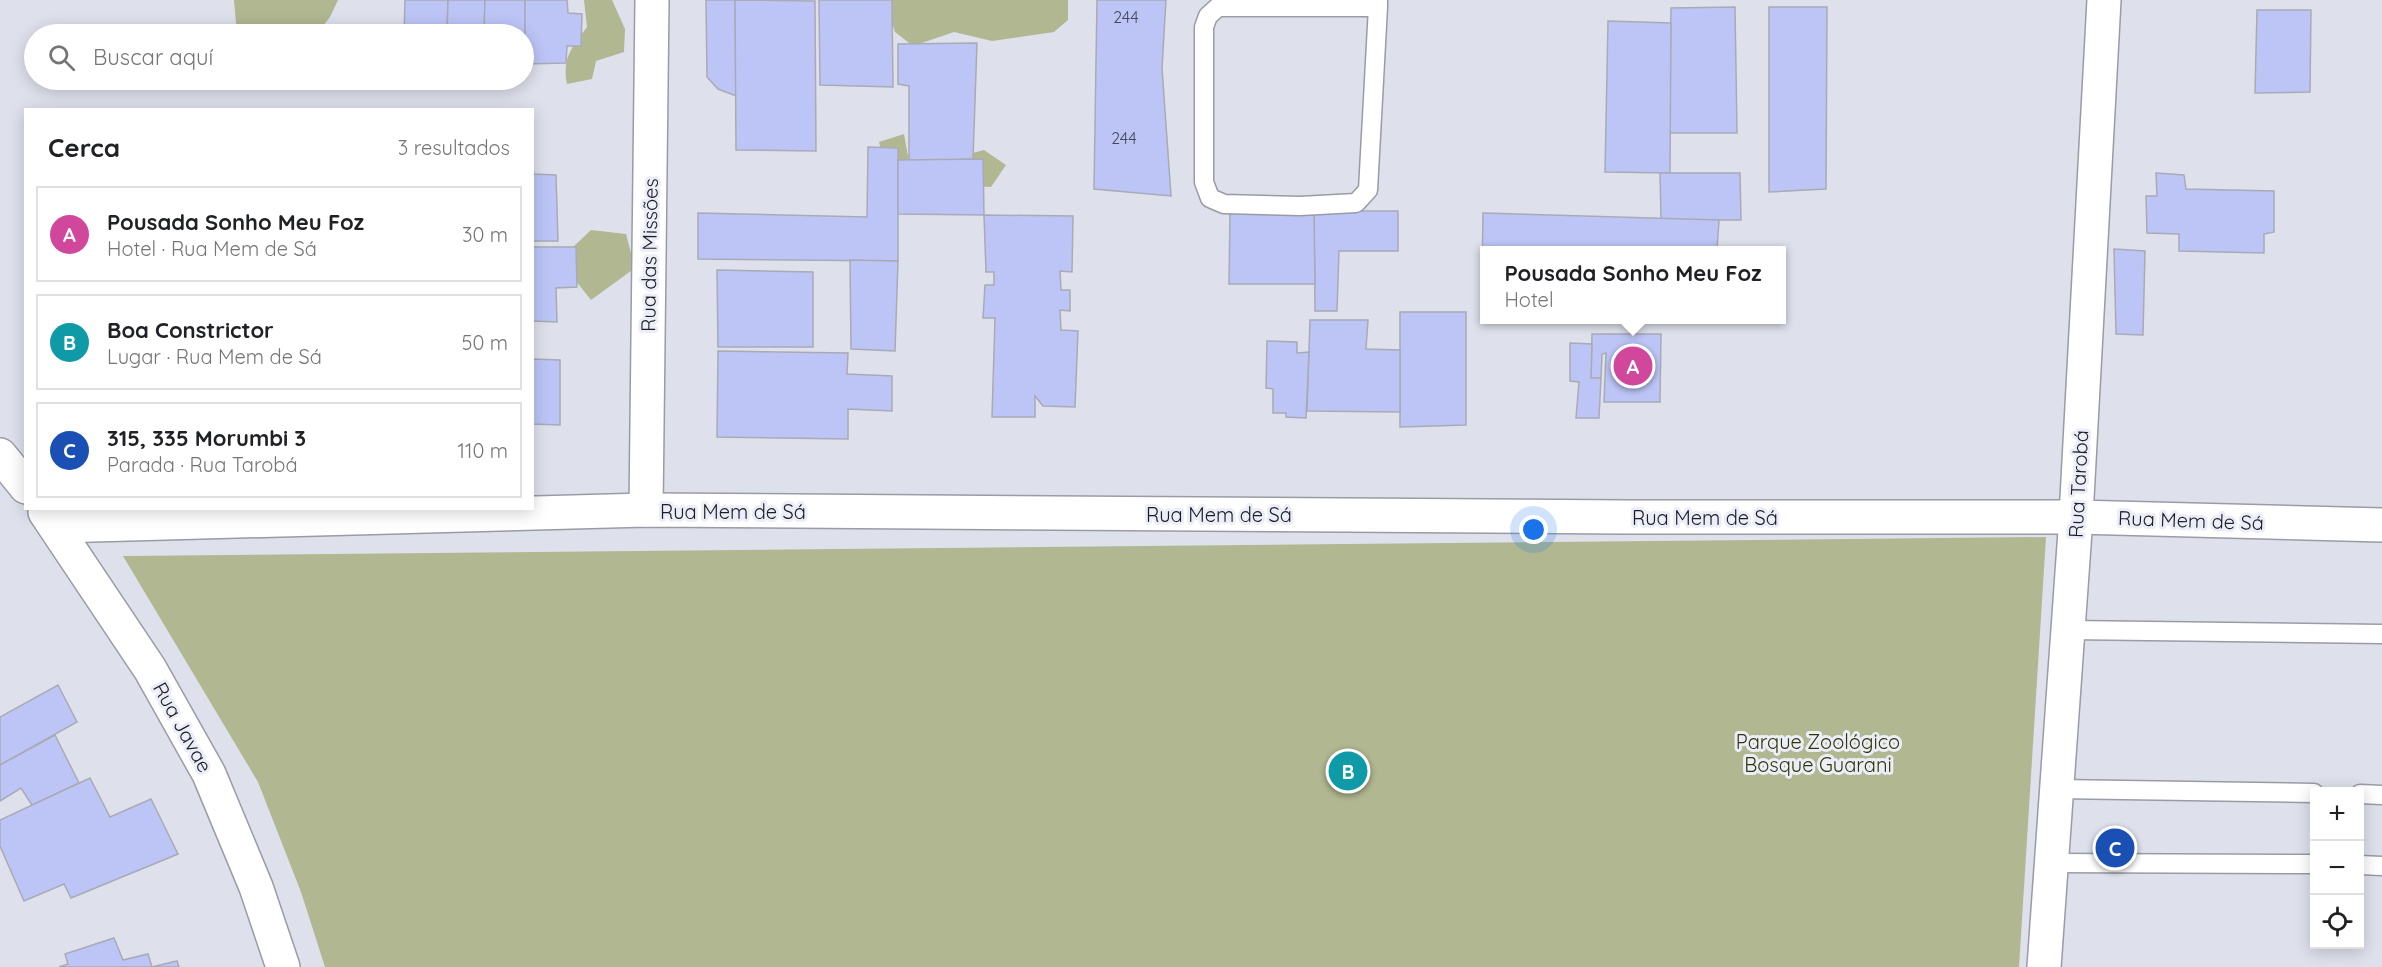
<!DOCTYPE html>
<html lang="es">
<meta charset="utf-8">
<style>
body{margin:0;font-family:Quicksand,sans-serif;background:#f6f6f6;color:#202124}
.controls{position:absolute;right:18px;bottom:18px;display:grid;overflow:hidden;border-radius:0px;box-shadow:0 3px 15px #0003}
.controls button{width:54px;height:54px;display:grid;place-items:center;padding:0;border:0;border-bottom:2px solid #e0e0e0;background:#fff;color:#202124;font:30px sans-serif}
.you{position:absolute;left:1534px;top:530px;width:21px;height:21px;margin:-15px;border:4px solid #fff;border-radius:50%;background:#1a73e8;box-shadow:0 0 0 9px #1a73e833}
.badge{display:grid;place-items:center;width:39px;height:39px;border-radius:50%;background:#636b0f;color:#fff;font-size:20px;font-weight:700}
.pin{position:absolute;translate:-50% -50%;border:3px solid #fff;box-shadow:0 2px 6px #0006}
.popup{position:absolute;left:1480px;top:246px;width:306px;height:78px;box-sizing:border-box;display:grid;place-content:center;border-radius:0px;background:#fff;filter:drop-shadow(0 2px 4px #0005);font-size:20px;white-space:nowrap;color:#757577}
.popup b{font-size:22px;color:#202124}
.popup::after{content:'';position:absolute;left:50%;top:100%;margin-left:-12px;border:12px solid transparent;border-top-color:#fff}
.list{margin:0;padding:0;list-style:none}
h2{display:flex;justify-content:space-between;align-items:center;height:78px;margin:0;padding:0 24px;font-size:26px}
h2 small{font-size:20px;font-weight:400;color:#757577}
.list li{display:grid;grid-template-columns:39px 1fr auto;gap:18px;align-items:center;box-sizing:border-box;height:96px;margin:0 12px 12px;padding:0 12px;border:2px solid #e0e0e0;border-radius:0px}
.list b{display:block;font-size:22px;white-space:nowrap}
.list p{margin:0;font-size:20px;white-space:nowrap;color:#757577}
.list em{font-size:20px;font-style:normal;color:#757577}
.icon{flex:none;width:33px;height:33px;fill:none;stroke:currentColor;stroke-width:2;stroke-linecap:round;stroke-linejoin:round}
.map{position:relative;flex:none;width:2382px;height:967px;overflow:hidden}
.search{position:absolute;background:#fff;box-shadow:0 3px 15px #0003;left:24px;top:24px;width:510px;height:66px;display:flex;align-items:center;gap:15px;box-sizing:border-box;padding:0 21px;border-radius:33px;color:#757577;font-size:22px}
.panel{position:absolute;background:#fff;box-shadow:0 3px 15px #0003;left:24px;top:108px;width:510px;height:402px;border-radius:0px}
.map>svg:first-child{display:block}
</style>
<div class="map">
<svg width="2382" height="967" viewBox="0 0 2382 967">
<rect width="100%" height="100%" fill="#dee1ec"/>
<g fill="#b1b790">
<path d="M234,0H338L330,17L317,34H237Z"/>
<path d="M584,0H612L625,29L624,52L596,61L592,79L567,84C562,58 572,47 587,27Z"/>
<path d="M885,0H1068V20L1054,32L992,41L954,32L913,46L895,32Z"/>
<path d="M904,134L909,162L932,164L984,150L1006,165L991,187L965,186L892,195L879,142Z"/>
<path d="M591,230L626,234L635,268L591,300L576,281L571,249Z"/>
<path d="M2046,537L2019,967H325L301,892L258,782L123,556Z"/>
</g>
<g fill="#bcc5f6" stroke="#a8abb5" stroke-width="1.5">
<path d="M405,0H448L447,34H404Z"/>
<path d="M448,0H485L484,34H447Z"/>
<path d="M485,0H525V57H524V34H484Z"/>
<path d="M525,0H567L568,13L582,14L581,46H567L566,63L525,64Z"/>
<path d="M706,0H735L736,96L718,89L707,77Z"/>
<path d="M735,0L815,1L816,151L736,150Z"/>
<path d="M819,0H892L893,87L820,85Z"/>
<path d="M1097,0H1166L1162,68L1171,196L1094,189Z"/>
<path d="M1735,7L1737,133H1669L1671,8Z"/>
<path d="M1769,7H1827L1826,189L1769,192Z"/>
<path d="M2257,10H2311L2310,92L2255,93Z"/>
<path d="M1608,21L1671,23L1670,173L1605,172Z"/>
<path d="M977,43L973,159L909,162V86L898,84V44Z"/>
<path d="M868,147L898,148V261L698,259V213L867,217Z"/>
<path d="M983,159L984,215L898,214V160Z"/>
<path d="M532,163L534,174L556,175L558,241H532Z"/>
<path d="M1660,173H1740L1741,220H1661Z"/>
<path d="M2156,173L2184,175L2186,189L2274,191V232L2264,234V253L2179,251V234L2147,233L2146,196H2157Z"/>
<path d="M1314,211H1398V251H1339L1337,311H1315Z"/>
<path d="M1314,211L1315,284H1229L1230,212Z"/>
<path d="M1483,213L1719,220L1717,250H1484V276H1482Z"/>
<path d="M984,215L1073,216L1072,272L1060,271L1061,290H1070V311L1060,310L1061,330L1078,331L1075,407L1043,406L1035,396V417H992L995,318H983L985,285H994V272H986Z"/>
<path d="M532,247H576L577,287L556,288L557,322L532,321Z"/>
<path d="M2114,249L2145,251L2143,335L2116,334Z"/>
<path d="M850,260L898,261L895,351L851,349Z"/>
<path d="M717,270L813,272V347H718Z"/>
<path d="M1400,312H1466V425L1400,427Z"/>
<path d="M1310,320H1368L1366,349L1400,350V412L1307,411Z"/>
<path d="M1592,334H1661L1660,402H1604L1606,353L1602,354L1601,378H1591Z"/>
<path d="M1267,341L1297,342V353L1309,352L1306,418L1286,417V413H1273V389L1266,388Z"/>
<path d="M1570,343L1592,344L1591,378H1601L1599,418H1576L1579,382L1570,381Z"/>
<path d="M718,351L848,353L847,374L892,376V411L848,409V439L717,437Z"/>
<path d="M532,359L560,360V425L532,424Z"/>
<path d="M58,685L77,722L0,765V717Z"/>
<path d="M55,735L79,783L32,805L21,788L0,801V765Z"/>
<path d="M90,778L110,817L151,799L178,854L71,898L64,884L24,901L0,846V820Z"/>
<path d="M114,938L123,960L148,954L152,967L177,961L179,967H59L68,964L65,954Z"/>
</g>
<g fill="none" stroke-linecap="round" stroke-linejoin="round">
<defs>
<g id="service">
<path d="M1378,7H1218L1208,16L1204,27V182L1210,198L1224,204L1300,206L1356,203L1368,190L1378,7V0"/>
<path d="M2069,630L2382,634"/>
<path d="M2057,789L2314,793"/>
<path d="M2360,794L2382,795"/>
<path d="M2053,863L2314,864"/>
<path d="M2360,865L2382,866"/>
</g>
<g id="minor">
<path d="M0,455L26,487"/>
<path d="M646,510L652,0"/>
<path d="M45,512L150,669L209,774L256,887L283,967"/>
<path d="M57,526L646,510L1626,517H2076L2382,525"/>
<path d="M2044,967L2076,517L2104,0"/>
</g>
</defs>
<use href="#service" stroke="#999ba5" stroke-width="21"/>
<use href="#minor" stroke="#999ba5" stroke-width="36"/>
<use href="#service" stroke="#fff" stroke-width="18"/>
<use href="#minor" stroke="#fff" stroke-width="33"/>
</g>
<g text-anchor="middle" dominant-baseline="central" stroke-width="6" stroke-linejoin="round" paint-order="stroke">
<g font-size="16" fill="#454857">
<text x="1126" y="17">244</text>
<text x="1124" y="138">244</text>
</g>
<g font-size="20" fill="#1d1e22" stroke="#ebeef9">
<text transform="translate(649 255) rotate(-89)">Rua das Missões</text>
<text transform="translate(2078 484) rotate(-87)">Rua Tarobá</text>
<text x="733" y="511">Rua Mem de Sá</text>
<text x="1219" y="514">Rua Mem de Sá</text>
<text x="1705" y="517">Rua Mem de Sá</text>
<text transform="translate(2191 520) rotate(2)">Rua Mem de Sá</text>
<text transform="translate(183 727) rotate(61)">Rua Javae</text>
</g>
<g font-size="20" fill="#323702" stroke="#ebeef9">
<text x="1818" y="741">Parque Zoológico<tspan x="1818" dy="23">Bosque Guarani</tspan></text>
</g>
</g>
</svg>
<div class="controls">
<button>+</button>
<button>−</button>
<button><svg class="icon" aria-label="locate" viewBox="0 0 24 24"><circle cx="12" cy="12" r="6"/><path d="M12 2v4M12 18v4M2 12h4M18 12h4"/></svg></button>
</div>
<div class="you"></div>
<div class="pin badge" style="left:1633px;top:366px;background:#d1479c">A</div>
<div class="popup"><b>Pousada Sonho Meu Foz</b>Hotel</div>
<div class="pin badge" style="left:1348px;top:771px;background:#0f9aa8">B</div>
<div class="pin badge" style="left:2115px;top:848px;background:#1a4fb4">C</div>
<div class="search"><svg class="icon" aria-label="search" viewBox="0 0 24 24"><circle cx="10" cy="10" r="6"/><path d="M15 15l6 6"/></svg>Buscar aquí</div>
<section class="panel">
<h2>Cerca<small>3 resultados</small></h2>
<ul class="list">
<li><span class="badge" style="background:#d1479c">A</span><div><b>Pousada Sonho Meu Foz</b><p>Hotel · Rua Mem de Sá</p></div><em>30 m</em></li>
<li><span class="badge" style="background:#0f9aa8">B</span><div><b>Boa Constrictor</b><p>Lugar · Rua Mem de Sá</p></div><em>50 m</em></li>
<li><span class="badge" style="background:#1a4fb4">C</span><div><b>315, 335 Morumbi 3</b><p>Parada · Rua Tarobá</p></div><em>110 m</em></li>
</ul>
</section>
</div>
